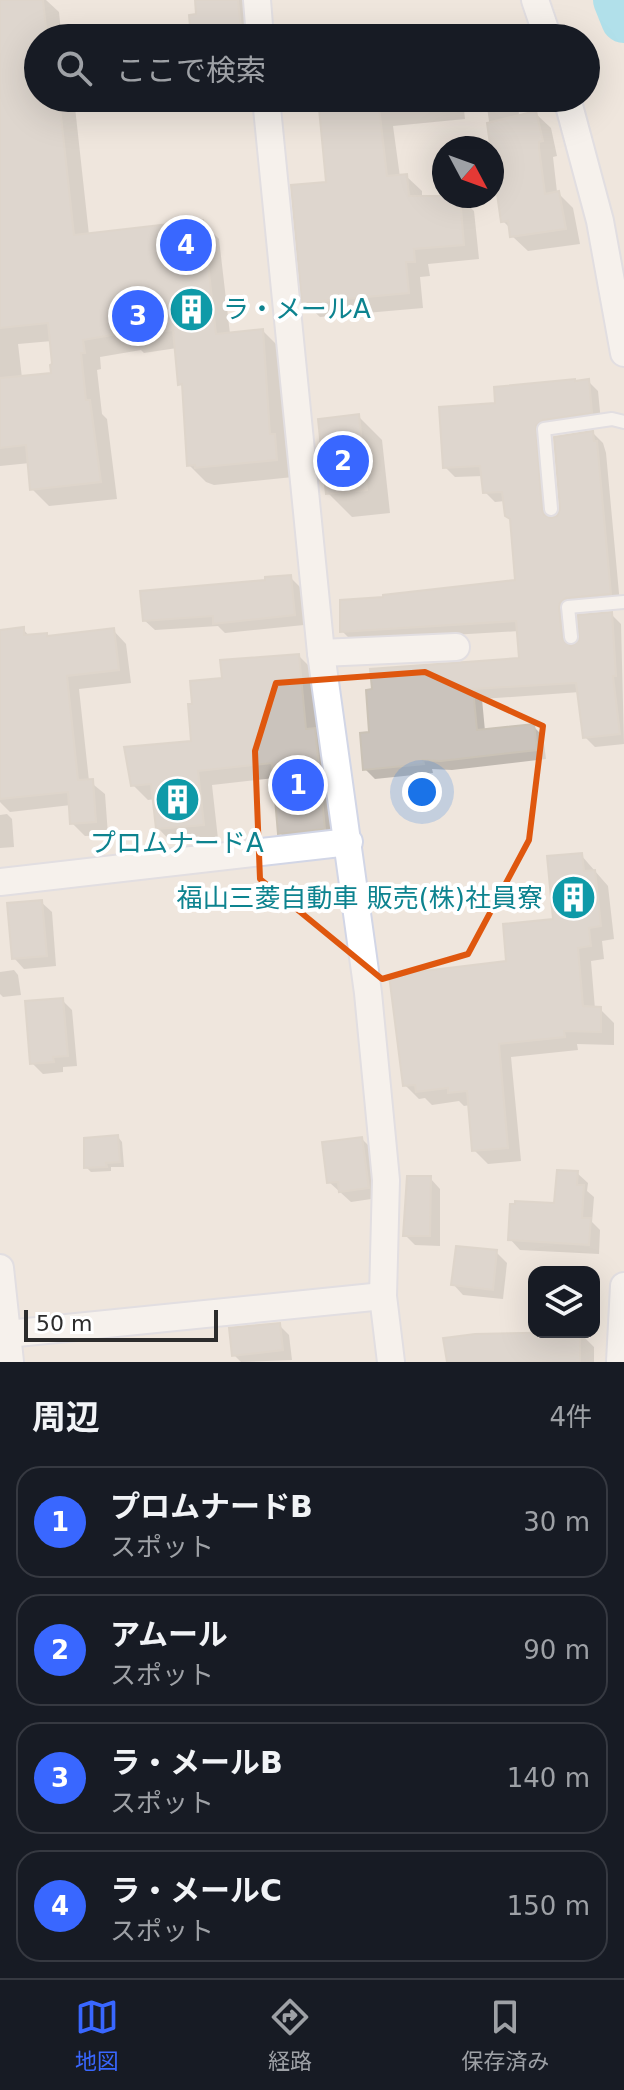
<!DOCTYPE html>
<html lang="ja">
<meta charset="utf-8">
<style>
body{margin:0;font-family:"DejaVu Sans","Noto Sans JP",sans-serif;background:#20242c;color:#f1f3f6}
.controls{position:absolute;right:24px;bottom:24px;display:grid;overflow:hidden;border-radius:16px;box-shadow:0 8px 32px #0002}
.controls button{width:72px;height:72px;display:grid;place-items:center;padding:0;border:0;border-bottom:2px solid #363941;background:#171b24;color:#f1f3f6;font:40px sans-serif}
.compass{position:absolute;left:432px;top:136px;width:72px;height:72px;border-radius:50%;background:#171b24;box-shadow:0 8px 32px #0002;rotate:131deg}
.scale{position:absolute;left:24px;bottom:20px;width:194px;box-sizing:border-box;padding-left:8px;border:4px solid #2c2c2c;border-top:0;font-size:22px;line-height:28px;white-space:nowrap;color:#2c2c2c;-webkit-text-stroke:6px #fff;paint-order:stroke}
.you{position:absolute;left:422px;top:792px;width:28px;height:28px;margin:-20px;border:6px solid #fff;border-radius:50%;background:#1a73e8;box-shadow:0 0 0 12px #1a73e833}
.badge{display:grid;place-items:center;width:52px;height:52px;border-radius:50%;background:#3967ff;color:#fff;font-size:26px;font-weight:700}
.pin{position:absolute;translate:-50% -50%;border:4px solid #fff;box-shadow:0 2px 8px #0006}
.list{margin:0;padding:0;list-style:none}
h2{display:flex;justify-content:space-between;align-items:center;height:104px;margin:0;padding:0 32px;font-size:34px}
h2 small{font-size:26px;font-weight:400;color:#9ea1a6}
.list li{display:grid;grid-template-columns:52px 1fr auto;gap:24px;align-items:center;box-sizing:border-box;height:112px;margin:0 16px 16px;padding:0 16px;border:2px solid #363941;border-radius:24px}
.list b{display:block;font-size:30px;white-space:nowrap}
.list p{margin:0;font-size:26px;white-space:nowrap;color:#9ea1a6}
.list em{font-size:26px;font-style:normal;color:#9ea1a6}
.icon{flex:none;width:44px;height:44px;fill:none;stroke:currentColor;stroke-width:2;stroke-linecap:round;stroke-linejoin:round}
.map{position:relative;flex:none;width:624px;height:1362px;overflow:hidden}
.search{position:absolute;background:#171b24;box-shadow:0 8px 32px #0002;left:24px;right:24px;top:24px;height:88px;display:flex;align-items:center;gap:20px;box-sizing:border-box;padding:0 28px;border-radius:44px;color:#9ea1a6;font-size:30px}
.sheet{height:616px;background:#171b24}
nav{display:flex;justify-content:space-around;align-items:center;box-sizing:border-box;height:112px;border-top:2px solid #363941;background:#171b24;font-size:22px;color:#9ea1a6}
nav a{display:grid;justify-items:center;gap:4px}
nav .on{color:#3967ff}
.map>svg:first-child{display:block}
</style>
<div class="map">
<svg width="624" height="1362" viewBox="0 0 624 1362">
<rect width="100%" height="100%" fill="#efe6dd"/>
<g fill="#0003" fill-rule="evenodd">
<path d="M0,0H46L59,12L61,32L66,38H38V98H74L89,235L202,222L219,239L230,334L263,331L280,348L286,448L291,453L293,477L214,485L206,482L189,465L185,388L180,384L177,348L144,353L141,350L100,357L101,369L97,370L102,414L107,419L117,499L49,506L32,489L30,463L0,466ZM52,341L53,374L22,378L18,344Z"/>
<path d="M197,0H252L256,38H193L198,16Z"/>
<path d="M203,98H262L263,106L215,110Z"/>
<path d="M320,98H518L519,117L535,113L551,128L557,156L553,157L557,192L573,208L580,244L528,251L512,236L511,229L503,221L487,107L464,110L465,119L393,126L400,177L406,176L422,191V200L459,196L474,211L479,259L428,264L430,276L420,277L423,308L320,317L304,302L328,184Z"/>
<path d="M588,381L598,391L601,422L553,429L545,436L551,520L558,517L593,433L603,443L606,453L620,604L577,607L568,619L571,648L611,614L621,624L624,744L595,747L585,737L580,692L482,699L485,731L533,726L543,736L546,759L452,770L432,769L433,773L375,779L365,769L372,734L521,660L519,631L352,641L342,631L385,599L517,581L512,520L505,501L495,502L485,492L483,476L455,477L445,467L497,405Z"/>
<path d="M358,416L382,440L390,513L352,517L328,493Z"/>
<path d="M290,577L300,587L304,625L225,633L218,626L155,630L144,620Z"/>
<path d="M23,629L30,637L46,635L49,638L113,630L126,644L131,683L79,689L89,781L105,794L108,835L85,836L72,823L71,805L10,812L0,802V632Z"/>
<path d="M299,656L314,671L339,843L295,848L280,833L275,778L212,785L218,839L173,844L158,828L155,799L148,800L133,785L194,743L224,680Z"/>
<path d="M7,814L12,819L14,847L0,848V815Z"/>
<path d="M581,855L608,886L614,939L602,941L604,959L591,961L595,1009H600L614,1023V1045L577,1044L578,1050L511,1057L521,1161L488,1164L474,1150L470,1105L464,1106L459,1101L432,1105L425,1098L419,1099L405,1085L508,962L555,921Z"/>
<path d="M41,902L52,912L56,966L24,969L14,958Z"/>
<path d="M14,970L18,975L21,995L3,997L0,994V972Z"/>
<path d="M62,1000L72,1010L77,1066L63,1067V1072L43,1074L32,1063Z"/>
<path d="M118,1137L122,1142L124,1167H111V1171L91,1172L86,1167Z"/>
<path d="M362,1139L372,1149L378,1198L351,1202L329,1182Z"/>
<path d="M577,1173L588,1183L587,1191L594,1197L592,1222L600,1230L599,1254L520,1250L510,1239L556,1205Z"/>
<path d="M430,1178L440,1189V1246L415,1245L405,1235V1198Z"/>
<path d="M496,1252L507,1263L503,1299L463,1295L453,1284Z"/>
<path d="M279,1325L289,1335L292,1360L241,1362L234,1355Z"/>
<path d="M557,1332H579L594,1347V1362H449L557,1335Z"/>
</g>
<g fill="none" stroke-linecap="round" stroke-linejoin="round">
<path stroke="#66dafa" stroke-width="46" d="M616,0L624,20"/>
</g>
<g fill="#cac3bc" stroke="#cac2b6" stroke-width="2">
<path d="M0,0H43L47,38H38V98H59L74,235L203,220L216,334L263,329L270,434H275L277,460L195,468V465L187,466L182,384L178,385L173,330L124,336V333L83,340L85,353H81L86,400H90L101,482L30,490L26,445L0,448V378L51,373L50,365L52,364L48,323L0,328Z"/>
<path d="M195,0H238L242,38H191L189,15L196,14Z"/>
<path d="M318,98H378L387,176L407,174L409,196H460L464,245L414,249L415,262H406L409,293L302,303L291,185L326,182Z"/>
<path d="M536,111L543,141L539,142V148L545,194L559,191L566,229L510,237L508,221L501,222L487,123Z"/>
<path d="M575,379V381L589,379L592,413L543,420L536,426L542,510L544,515L551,518L557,516L560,509L554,437L593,431L594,441H597L611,594L566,598L560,603L559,608L562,639L571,646L579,640L578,615L612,612L616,676H613L620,734L583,738L576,683L473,689L477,730L534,724L537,750L441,761L423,760L424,764L363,770L360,733L369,732L366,690L372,689L370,669L519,658L516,621L340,632V600L383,597V595L515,580L510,519L505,516L502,492L483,493L480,466L443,468L439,407L495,403L494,387Z"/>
<path d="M359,414L367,490L326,494L318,419Z"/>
<path d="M291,575L295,615L213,624V616L143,621L140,591L265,580V577Z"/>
<path d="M24,627V635L47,633V636L114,628L119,670L67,676L78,780L93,779L96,822L70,824L68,792L0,799V630Z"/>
<path d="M299,654L306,729L315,728L325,829L278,834L272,763L198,771L204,825L156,829L151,784L131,786L124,747L191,741L188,704H192L190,681L222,678L220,660Z"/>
<path d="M582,853L584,871L595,870L601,926L589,928L591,946L578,948L583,1006L601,1007V1032L564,1031L565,1037L499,1044L508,1148L472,1151L467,1091L448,1093V1088L416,1092L415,1085L403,1086L389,975L506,961L503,924L553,919L547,856Z"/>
<path d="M42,900L47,956L12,959L7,903Z"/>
<path d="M63,998L68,1056L53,1057L54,1062L30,1064L25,1001Z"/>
<path d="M118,1135L120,1162L106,1163L107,1167L84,1168V1138Z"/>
<path d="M362,1137L369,1188L339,1192L338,1182L327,1183L322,1142Z"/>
<path d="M557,1170L578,1171L577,1185H584L582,1218H591L589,1245L508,1240L510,1204H515V1201L554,1203Z"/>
<path d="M407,1176H431L430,1236H403Z"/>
<path d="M456,1246L497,1250L493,1290L451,1285Z"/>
<path d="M280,1323L283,1350L232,1356L229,1328Z"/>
<path d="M580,1332V1362H447L443,1338L475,1334Z"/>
</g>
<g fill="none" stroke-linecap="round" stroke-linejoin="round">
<defs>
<g id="service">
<path d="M551,509L544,429L612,419L624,422"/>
<path d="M571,637L568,607L624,602"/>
</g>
<g id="minor">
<path d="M257,0L260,38"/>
<path d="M535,0L548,38"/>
<path d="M266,98L321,653L368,993L386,1180L383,1296L391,1362"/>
<path d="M567,98L600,221L624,353"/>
<path d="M321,653L456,647"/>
<path d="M0,882L349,842"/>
<path d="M0,1268L10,1362"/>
<path d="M7,1334L383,1296"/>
<path d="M620,1362L624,1286"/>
</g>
</defs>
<use href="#service" stroke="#d2d6e6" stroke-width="16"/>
<use href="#minor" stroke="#d2d6e6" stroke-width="30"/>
<use href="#service" stroke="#fff" stroke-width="12"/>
<use href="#minor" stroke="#fff" stroke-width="26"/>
</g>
<path d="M0 0H624V1362H0ZM425,672L543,726L529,840L468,954L382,979L260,879L255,751L276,683Z" fill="#efe6dd" fill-opacity=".55" fill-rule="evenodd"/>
<path fill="none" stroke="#df570e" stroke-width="6" stroke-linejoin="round" d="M425,672L543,726L529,840L468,954L382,979L260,879L255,751L276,683Z"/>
<defs>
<symbol id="building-disc" viewBox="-11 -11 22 22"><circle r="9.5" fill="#0f9aa8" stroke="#fff"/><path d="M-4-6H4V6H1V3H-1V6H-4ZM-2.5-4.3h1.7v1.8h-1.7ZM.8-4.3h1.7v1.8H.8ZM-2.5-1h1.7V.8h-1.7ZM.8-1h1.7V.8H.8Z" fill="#fff"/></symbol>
</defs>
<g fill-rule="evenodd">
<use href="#building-disc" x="166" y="284" width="51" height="51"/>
<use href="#building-disc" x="152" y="774" width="51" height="51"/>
<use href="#building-disc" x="548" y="872" width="51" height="51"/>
</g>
<g text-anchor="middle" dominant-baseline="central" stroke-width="8" stroke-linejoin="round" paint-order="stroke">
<g font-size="26" fill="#0d838f" stroke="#fff" text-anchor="start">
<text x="223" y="309">ラ・メールA</text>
<text x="177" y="843" text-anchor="middle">プロムナードA</text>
<text x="543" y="898" text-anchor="end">福山三菱自動車 販売(株)社員寮</text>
</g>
</g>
</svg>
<div class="controls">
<button><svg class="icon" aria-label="layers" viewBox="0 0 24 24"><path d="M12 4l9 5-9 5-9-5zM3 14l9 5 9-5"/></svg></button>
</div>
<svg class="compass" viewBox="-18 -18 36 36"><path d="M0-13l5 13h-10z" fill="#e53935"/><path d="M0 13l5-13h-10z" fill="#9ea1a6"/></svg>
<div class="scale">50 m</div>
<div class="you"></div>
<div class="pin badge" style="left:298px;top:785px">1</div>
<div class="pin badge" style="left:343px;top:461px">2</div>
<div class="pin badge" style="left:138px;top:316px">3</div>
<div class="pin badge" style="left:186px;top:245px">4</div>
<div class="search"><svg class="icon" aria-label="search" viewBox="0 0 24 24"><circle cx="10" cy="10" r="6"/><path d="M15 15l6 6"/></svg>ここで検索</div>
</div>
<section class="sheet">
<h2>周辺<small>4件</small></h2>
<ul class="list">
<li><span class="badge">1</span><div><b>プロムナードB</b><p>スポット</p></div><em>30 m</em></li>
<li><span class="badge">2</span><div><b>アムール</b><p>スポット</p></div><em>90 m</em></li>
<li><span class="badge">3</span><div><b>ラ・メールB</b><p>スポット</p></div><em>140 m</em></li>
<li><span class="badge">4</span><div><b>ラ・メールC</b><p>スポット</p></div><em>150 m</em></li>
</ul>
</section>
<nav>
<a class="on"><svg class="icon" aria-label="map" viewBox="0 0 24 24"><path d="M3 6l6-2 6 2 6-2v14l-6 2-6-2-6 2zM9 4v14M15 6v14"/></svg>地図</a>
<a><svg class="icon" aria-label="directions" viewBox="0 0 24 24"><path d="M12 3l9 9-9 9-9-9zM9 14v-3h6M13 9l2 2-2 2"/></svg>経路</a>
<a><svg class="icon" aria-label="saved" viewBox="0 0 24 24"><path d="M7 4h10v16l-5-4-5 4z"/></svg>保存済み</a>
</nav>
